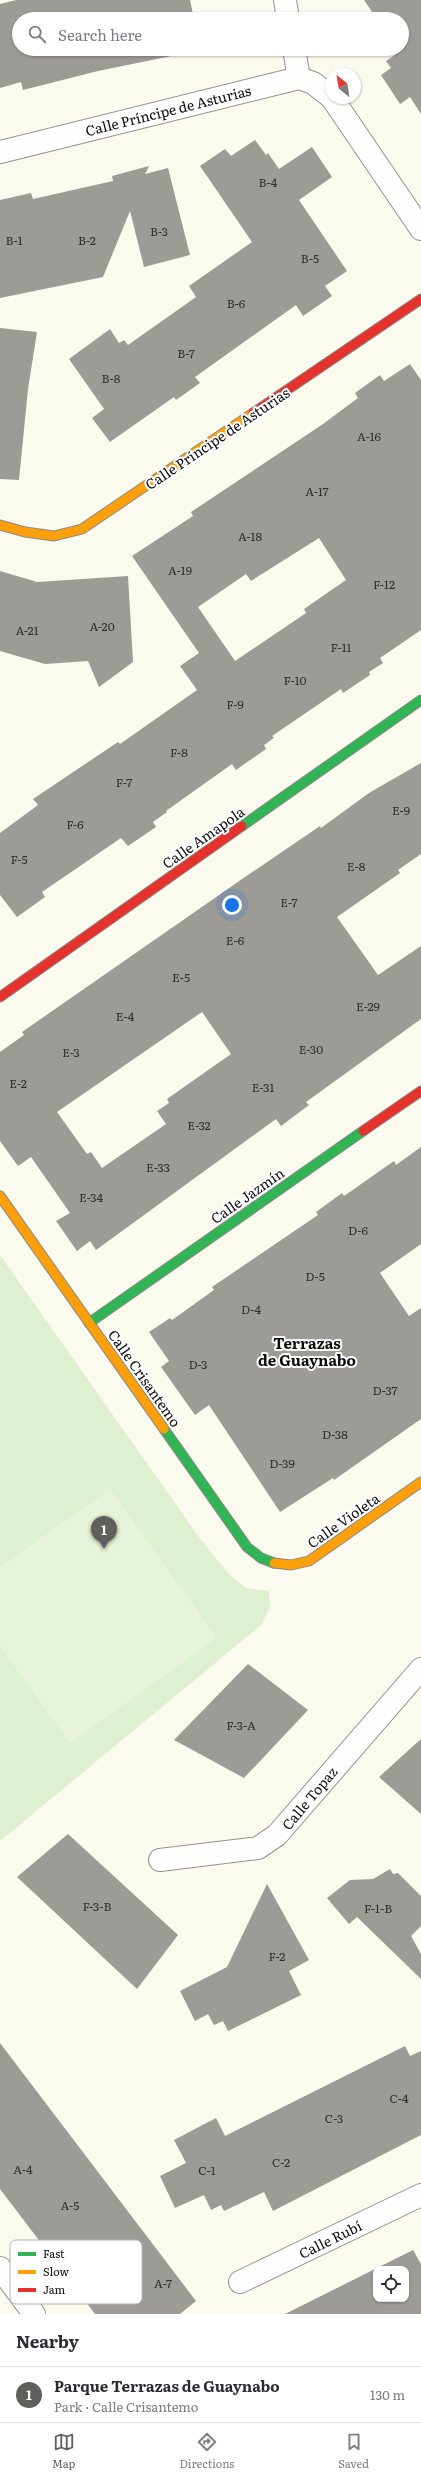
<!DOCTYPE html>
<meta charset="utf-8">
<style>
body{margin:0;font-family:Literata,serif;background:#f2f2f3;color:#2b2b33}
.controls{position:absolute;right:12px;bottom:12px;display:grid;overflow:hidden;border-radius:8px;box-shadow:0 1px 3px #0004}
.controls button{width:36px;height:36px;display:grid;place-items:center;padding:0;border:0;border-bottom:1px solid #e1e1e2;background:#fff;color:#2b2b33;font:20px sans-serif}
.compass{position:absolute;left:325px;top:68px;width:36px;height:36px;border-radius:50%;background:#fff;box-shadow:0 1px 3px #0004;rotate:330deg}
.you{position:absolute;left:232px;top:905px;width:14px;height:14px;margin:-10px;border:3px solid #fff;border-radius:50%;background:#1a73e8;box-shadow:0 0 0 6px #1a73e833}
.badge{display:grid;place-items:center;width:26px;height:26px;border-radius:50%;background:#5f5f5b;color:#fff;font-size:13px;font-weight:700}
.pin{position:absolute;translate:-50% -33px;filter:drop-shadow(0 1px 2px #0008)}
.pin::after{content:'';position:absolute;top:21px;width:14px;height:12px;background:inherit;clip-path:polygon(0 0,100% 0,50% 100%)}
.list{margin:0;padding:0;list-style:none}
h2{display:flex;justify-content:space-between;align-items:center;height:52px;margin:0;padding:0 16px;font-size:17px}
h2 small{font-size:13px;font-weight:400;color:#7c7c81}
.list li{display:grid;grid-template-columns:26px 1fr auto;gap:12px;align-items:center;box-sizing:border-box;height:56px;padding:0 16px;border-top:1px solid #e1e1e2}
.list b{display:block;font-size:15px;white-space:nowrap}
.list p{margin:0;font-size:13px;white-space:nowrap;color:#7c7c81}
.list em{font-size:13px;font-style:normal;color:#7c7c81}
.icon{flex:none;width:22px;height:22px;fill:none;stroke:currentColor;stroke-width:2;stroke-linecap:round;stroke-linejoin:round}
.map{position:relative;flex:none;width:421px;height:2314px;overflow:hidden}
.search{position:absolute;background:#fff;box-shadow:0 1px 3px #0004;left:12px;right:12px;top:12px;height:44px;display:flex;align-items:center;gap:10px;box-sizing:border-box;padding:0 14px;border-radius:22px;color:#7c7c81;font-size:15px}
.sheet{height:108px;background:#fff}
nav{display:flex;justify-content:space-around;align-items:center;box-sizing:border-box;height:56px;border-top:1px solid #e1e1e2;background:#fff;font-size:11px;color:#7c7c81}
nav a{display:grid;justify-items:center;gap:2px}
nav .on{color:#5f5f5b}
.map>svg:first-child{display:block}
</style>
<div class="map">
<svg width="421" height="2314" viewBox="0 0 421 2314">
<rect width="100%" height="100%" fill="#fafaef"/>
<path fill="#def0cf" d="M0,1255L201,1540L228,1573L246,1588L269,1591L270,1607L261,1625L0,1841Z"/>
<path fill="#e8f4d9" d="M110,1489L217,1638L70,1743L0,1646V1567Z"/>
<g fill="#9c9b95" fill-rule="evenodd">
<path d="M16,0H190L194,19H19V49L201,50L98,71L23,90L21,82L0,88V4Z"/>
<path d="M364,0H421V114L410,97L400,104L381,75L391,68L386,61L399,52L397,49H402V19H377Z"/>
<path d="M255,140L266,155L268,153L279,169L312,147L332,177L299,200L347,271L325,286L332,296L303,316L296,305L195,377L200,383L176,400L174,397L110,442L92,418L104,409L69,359L110,329L119,343L124,340L128,345L196,297L189,286L252,242L200,166L225,149L231,156Z"/>
<path d="M149,166L145,174L168,168L190,255L144,267L130,211L103,277L0,298V200L31,193L33,199L113,181L112,176Z"/>
<path d="M0,328L37,332L28,389L19,480L0,479Z"/>
<path d="M410,364L421,380V630L380,658L383,663L369,672L370,675L343,693L341,689L272,736L274,738L264,745L266,749L236,770L232,764L166,811L167,812L153,822L156,827L128,846L121,838L42,892L45,897L17,917L0,895V833L38,805L33,799L118,742L120,744L197,690L180,666L199,653L132,556L193,516L191,512L323,424L358,398L355,393L380,375L384,381ZM319,538L346,580L304,609L306,613L235,661L198,607L246,574L251,581Z"/>
<path d="M0,571L37,582L128,576L133,662L99,687L88,661L45,664L0,651Z"/>
<path d="M421,763V854L398,870L400,873L337,917L378,975L421,946V1019L306,1102L309,1105L281,1126L276,1119L96,1250L90,1241L77,1251L56,1221L70,1213L31,1157L18,1166L0,1141V1052L24,1035L22,1032L245,877L320,826L321,828L369,793ZM202,1012L231,1054L167,1099L169,1103L157,1111L166,1124L102,1168L91,1152L87,1154L57,1112Z"/>
<path d="M421,1147V1244L380,1273L409,1316L421,1308V1419L334,1480L333,1478L280,1512L209,1405L195,1415L161,1367L169,1361L149,1332L170,1318L172,1320L214,1290L212,1287L318,1215L316,1212L342,1193L344,1196L394,1161L396,1165Z"/>
<path d="M248,1664L308,1710L244,1778L174,1740Z"/>
<path d="M421,1739V1814L379,1777Z"/>
<path d="M68,1834L178,1935L137,1989L17,1877Z"/>
<path d="M390,1869L393,1874L398,1873L421,1896V1926L411,1936L421,1954V1979L357,1917L349,1924L327,1898L350,1880L373,1879Z"/>
<path d="M267,1884L309,1960L289,1971L301,1995L228,2031L223,2021L214,2025L208,2014L195,2021L180,1991L227,1967Z"/>
<path d="M0,2043L196,2301L180,2314H95L0,2189Z"/>
<path d="M405,2046L410,2056L421,2051V2135L273,2211L264,2192L224,2211L221,2205L211,2210L204,2195L175,2208L160,2176L186,2163L174,2140L216,2118L225,2136Z"/>
<path d="M413,2250L421,2264V2314H285ZM376,2269H406V2299H376Z"/>
</g>
<g fill="none" stroke-linecap="round" stroke-linejoin="round">
<defs>
<g id="street">
<path d="M285,0L288,19"/>
<path d="M294,49L299,78"/>
<path d="M332,98L421,229"/>
<path d="M0,152L299,78L313,83L331,97"/>
<path d="M160,1860L258,1848L277,1835L421,1669"/>
<path d="M0,2268L34,2314"/>
<path d="M240,2282L421,2195"/>
</g>
<g id="fast">
<path d="M242,826L421,700"/>
<path d="M89,1323L363,1131"/>
<path d="M164,1429L247,1547L261,1558L274,1563"/>
</g>
<g id="slow">
<path d="M0,525L25,532L54,536L82,529L253,413"/>
<path d="M0,1196L164,1429"/>
<path d="M274,1563L291,1565L309,1561L421,1482"/>
</g>
<g id="jam">
<path d="M253,413L421,299"/>
<path d="M0,997L242,826"/>
<path d="M363,1131L421,1091"/>
</g>
</defs>
<use href="#street" stroke="#93938e" stroke-width="24"/>
<use href="#fast" stroke="#8a8a85" stroke-width="11"/>
<use href="#slow" stroke="#8a8a85" stroke-width="11"/>
<use href="#jam" stroke="#8a8a85" stroke-width="11"/>
<use href="#street" stroke="#fefefd" stroke-width="22"/>
<use href="#fast" stroke="#30b455" stroke-width="9"/>
<use href="#slow" stroke="#ff9f0a" stroke-width="9"/>
<use href="#jam" stroke="#e5322d" stroke-width="9"/>
</g>
<g text-anchor="middle" dominant-baseline="central" stroke-width="4" stroke-linejoin="round" paint-order="stroke">
<g font-size="12" fill="#30302e">
<text x="268" y="182">B-4</text>
<text x="159" y="231">B-3</text>
<text x="14" y="240">B-1</text>
<text x="87" y="240">B-2</text>
<text x="310" y="258">B-5</text>
<text x="236" y="303">B-6</text>
<text x="186" y="353">B-7</text>
<text x="111" y="378">B-8</text>
<text x="369" y="436">A-16</text>
<text x="317" y="491">A-17</text>
<text x="250" y="536">A-18</text>
<text x="180" y="570">A-19</text>
<text x="384" y="584">F-12</text>
<text x="102" y="626">A-20</text>
<text x="27" y="630">A-21</text>
<text x="341" y="647">F-11</text>
<text x="295" y="680">F-10</text>
<text x="235" y="704">F-9</text>
<text x="179" y="752">F-8</text>
<text x="124" y="782">F-7</text>
<text x="401" y="810">E-9</text>
<text x="75" y="824">F-6</text>
<text x="19" y="859">F-5</text>
<text x="356" y="866">E-8</text>
<text x="289" y="902">E-7</text>
<text x="235" y="940">E-6</text>
<text x="181" y="977">E-5</text>
<text x="368" y="1006">E-29</text>
<text x="125" y="1016">E-4</text>
<text x="311" y="1049">E-30</text>
<text x="71" y="1052">E-3</text>
<text x="18" y="1083">E-2</text>
<text x="263" y="1087">E-31</text>
<text x="199" y="1125">E-32</text>
<text x="158" y="1167">E-33</text>
<text x="91" y="1197">E-34</text>
<text x="358" y="1230">D-6</text>
<text x="315" y="1276">D-5</text>
<text x="251" y="1309">D-4</text>
<text x="198" y="1364">D-3</text>
<text x="385" y="1390">D-37</text>
<text x="335" y="1434">D-38</text>
<text x="282" y="1463">D-39</text>
<text x="241" y="1725">F-3-A</text>
<text x="97" y="1906">F-3-B</text>
<text x="378" y="1908">F-1-B</text>
<text x="277" y="1956">F-2</text>
<text x="399" y="2098">C-4</text>
<text x="334" y="2118">C-3</text>
<text x="281" y="2162">C-2</text>
<text x="23" y="2169">A-4</text>
<text x="207" y="2170">C-1</text>
<text x="70" y="2205">A-5</text>
<text x="163" y="2283">A-7</text>
</g>
<g font-size="14" fill="#0c0c0c" stroke="#fff">
<text transform="translate(168 110) rotate(-14)">Calle Príncipe de Asturias</text>
<text transform="translate(217 438) rotate(-34)">Calle Príncipe de Asturias</text>
<text transform="translate(203 837) rotate(-35)">Calle Amapola</text>
<text transform="translate(247 1195) rotate(-35)">Calle Jazmín</text>
<text transform="translate(145 1378) rotate(55)">Calle Crisantemo</text>
<text transform="translate(343 1520) rotate(-35)">Calle Violeta</text>
<text transform="translate(309 1798) rotate(-50)">Calle Topaz</text>
<text transform="translate(330 2239) rotate(-26)">Calle Rubí</text>
</g>
<g font-size="15" font-weight="bold" fill="#0c0c0c" stroke="#fff">
<text x="307" y="1342">Terrazas<tspan x="307" dy="17">de Guaynabo</tspan></text>
</g>
</g>
<rect x="10" y="2240" width="132" height="64" rx="6" fill="#fff" stroke="#b6b6b6" stroke-width="1"/>
<rect x="18" y="2252" width="18" height="4" fill="#30b455"/>
<rect x="18" y="2270" width="18" height="4" fill="#ff9f0a"/>
<rect x="18" y="2288" width="18" height="4" fill="#e5322d"/>
<g font-size="11" fill="#0c0c0c">
<text x="43" y="2258">Fast</text>
<text x="43" y="2276">Slow</text>
<text x="43" y="2294">Jam</text>
</g>
</svg>
<div class="controls">
<button><svg class="icon" aria-label="locate" viewBox="0 0 24 24"><circle cx="12" cy="12" r="6"/><path d="M12 2v4M12 18v4M2 12h4M18 12h4"/></svg></button>
</div>
<svg class="compass" viewBox="-18 -18 36 36"><path d="M0-13l5 13h-10z" fill="#e53935"/><path d="M0 13l5-13h-10z" fill="#7c7c81"/></svg>
<div class="you"></div>
<div class="pin badge" style="left:104px;top:1549px">1</div>
<div class="search"><svg class="icon" aria-label="search" viewBox="0 0 24 24"><circle cx="10" cy="10" r="6"/><path d="M15 15l6 6"/></svg>Search here</div>
</div>
<section class="sheet">
<h2>Nearby<small></small></h2>
<ul class="list">
<li><span class="badge">1</span><div><b>Parque Terrazas de Guaynabo</b><p>Park · Calle Crisantemo</p></div><em>130 m</em></li>
</ul>
</section>
<nav>
<a class="on"><svg class="icon" aria-label="map" viewBox="0 0 24 24"><path d="M3 6l6-2 6 2 6-2v14l-6 2-6-2-6 2zM9 4v14M15 6v14"/></svg>Map</a>
<a><svg class="icon" aria-label="directions" viewBox="0 0 24 24"><path d="M12 3l9 9-9 9-9-9zM9 14v-3h6M13 9l2 2-2 2"/></svg>Directions</a>
<a><svg class="icon" aria-label="saved" viewBox="0 0 24 24"><path d="M7 4h10v16l-5-4-5 4z"/></svg>Saved</a>
</nav>
